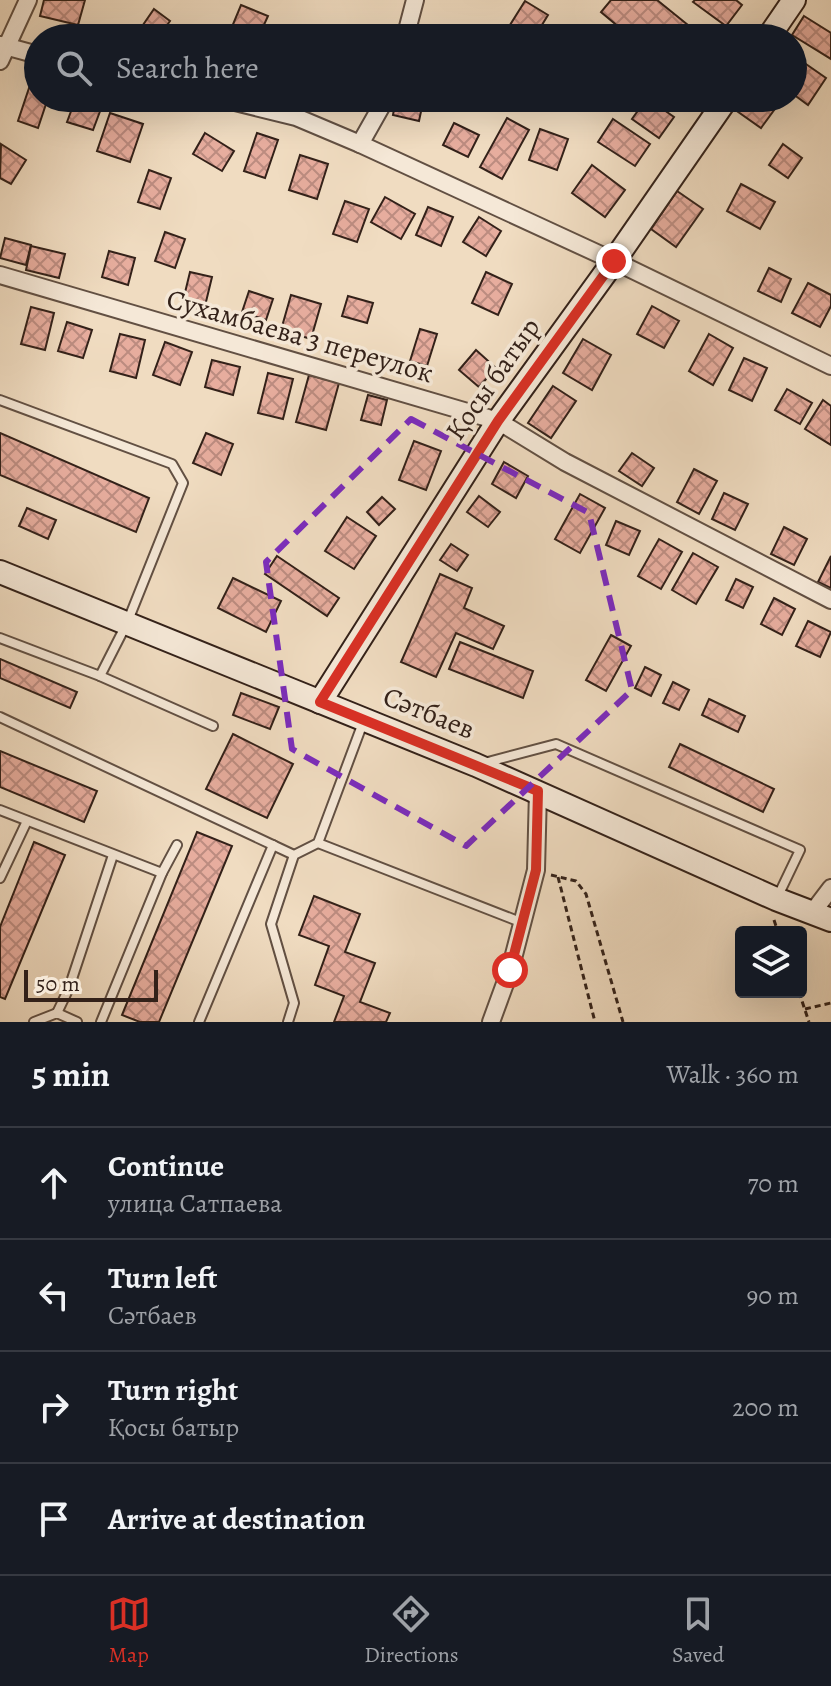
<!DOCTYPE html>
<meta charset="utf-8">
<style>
body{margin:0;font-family:Alegreya,serif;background:#242831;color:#f1f3f6}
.controls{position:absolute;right:24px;bottom:24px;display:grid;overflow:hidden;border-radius:8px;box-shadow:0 8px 32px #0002}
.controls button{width:72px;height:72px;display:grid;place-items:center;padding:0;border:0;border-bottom:2px solid #363941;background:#171b24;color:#f1f3f6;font:40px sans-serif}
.scale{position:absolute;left:24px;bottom:20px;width:134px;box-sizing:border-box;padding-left:8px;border:4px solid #332119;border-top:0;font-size:22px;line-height:28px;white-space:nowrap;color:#332119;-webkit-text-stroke:6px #f5e8d7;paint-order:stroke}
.stop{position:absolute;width:24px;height:24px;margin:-18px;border:6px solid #d93025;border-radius:50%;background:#fff}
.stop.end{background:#d93025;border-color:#fff;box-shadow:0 2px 8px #0008}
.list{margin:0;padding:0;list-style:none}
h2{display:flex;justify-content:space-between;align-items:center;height:104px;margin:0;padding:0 32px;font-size:34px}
h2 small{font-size:26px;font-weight:400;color:#9ea1a6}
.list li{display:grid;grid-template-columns:52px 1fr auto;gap:24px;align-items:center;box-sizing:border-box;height:112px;padding:0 32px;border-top:2px solid #363941}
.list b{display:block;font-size:30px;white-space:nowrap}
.list p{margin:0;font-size:26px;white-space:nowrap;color:#9ea1a6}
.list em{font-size:26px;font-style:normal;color:#9ea1a6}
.icon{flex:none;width:44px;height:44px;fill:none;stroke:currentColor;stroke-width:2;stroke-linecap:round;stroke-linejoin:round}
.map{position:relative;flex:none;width:831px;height:1022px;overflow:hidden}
.search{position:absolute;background:#171b24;box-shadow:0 8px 32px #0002;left:24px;right:24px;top:24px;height:88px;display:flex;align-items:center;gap:20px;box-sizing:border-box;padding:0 28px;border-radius:44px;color:#9ea1a6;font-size:30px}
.sheet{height:552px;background:#171b24}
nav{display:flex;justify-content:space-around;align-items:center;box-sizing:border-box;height:112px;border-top:2px solid #363941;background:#171b24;font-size:22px;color:#9ea1a6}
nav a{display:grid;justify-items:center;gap:4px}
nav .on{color:#d93025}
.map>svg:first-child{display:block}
</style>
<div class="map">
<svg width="831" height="1022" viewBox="0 0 831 1022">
<defs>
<pattern id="building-cross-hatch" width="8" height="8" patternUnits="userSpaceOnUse" patternTransform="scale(2)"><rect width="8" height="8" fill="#e7ad9e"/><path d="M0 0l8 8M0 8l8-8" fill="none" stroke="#bc8c80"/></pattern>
</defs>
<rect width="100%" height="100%" fill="#f0dcc1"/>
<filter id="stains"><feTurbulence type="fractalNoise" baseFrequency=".0025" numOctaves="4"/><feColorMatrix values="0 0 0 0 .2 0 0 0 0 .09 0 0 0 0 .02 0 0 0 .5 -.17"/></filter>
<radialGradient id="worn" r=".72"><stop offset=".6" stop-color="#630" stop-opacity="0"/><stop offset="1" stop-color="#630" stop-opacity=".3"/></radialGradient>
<g fill="url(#building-cross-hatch)" stroke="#332119" stroke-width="2">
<path d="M44,0H85L78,25L40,16Z"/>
<path d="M611,0H657L704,38H632L601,12Z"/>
<path d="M695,0H736L742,5L726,26L693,2Z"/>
<path d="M525,1L548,15L534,38L510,25Z"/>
<path d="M241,5L268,16L258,38H238L229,34Z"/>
<path d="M154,9L170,21L158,38H134Z"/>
<path d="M804,16L831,33V59L792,35Z"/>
<path d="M173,26L196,34L194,38H169Z"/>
<path d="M793,55L826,78L808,105L793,94Z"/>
<path d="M30,85L38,88V98H48L38,128L18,121Z"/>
<path d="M76,98L102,106L93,130L67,122Z"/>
<path d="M336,98H362L359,110L335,104Z"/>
<path d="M396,98L423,102L419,121L393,115Z"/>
<path d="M647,98L674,117L659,138L632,119Z"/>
<path d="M742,98H774L780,102L761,128L734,109Z"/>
<path d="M110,113L143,124L130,162L97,151Z"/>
<path d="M507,118L529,130L502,179L480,167Z"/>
<path d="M613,119L650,144L635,166L598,142Z"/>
<path d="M454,123L479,135L468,157L443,145Z"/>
<path d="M540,129L568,139L557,170L529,160Z"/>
<path d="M205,133L234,151L222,171L193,154Z"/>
<path d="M257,133L278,140L265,178L244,171Z"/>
<path d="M1,144L26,160L11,184L0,178Z"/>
<path d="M783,144L802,158L788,178L769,165Z"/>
<path d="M300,155L328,164L317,199L289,190Z"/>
<path d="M592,165L625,190L605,217L572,193Z"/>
<path d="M149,170L171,178L160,209L138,202Z"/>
<path d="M741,184L775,202L760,229L727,211Z"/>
<path d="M677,191L703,209L676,247L651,229Z"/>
<path d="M385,197L415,214L401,239L371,222Z"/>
<path d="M345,201L369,209L357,242L333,234Z"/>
<path d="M428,207L453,217L441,246L416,235Z"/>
<path d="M479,217L501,231L486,256L463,242Z"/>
<path d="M165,232L185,239L175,268L155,261Z"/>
<path d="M5,238L31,245L26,265L0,258Z"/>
<path d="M31,246L65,254L59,278L26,270Z"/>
<path d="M109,251L135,258L128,285L102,277Z"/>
<path d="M769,268L791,279L781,302L758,291Z"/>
<path d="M190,272L212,277L204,310L182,305Z"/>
<path d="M486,272L512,284L498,315L472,303Z"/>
<path d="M808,283L831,295V306L820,327L792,313Z"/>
<path d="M249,291L273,299L266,320L242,312Z"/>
<path d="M291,295L321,304L311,339L281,330Z"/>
<path d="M348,296L373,303L367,323L342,316Z"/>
<path d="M652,306L679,321L664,348L637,334Z"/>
<path d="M31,307L54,313L45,350L21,344Z"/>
<path d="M67,322L92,330L83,358L58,351Z"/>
<path d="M420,329L437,334L427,366L410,361Z"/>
<path d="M120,334L145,340L136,378L110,371Z"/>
<path d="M709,334L733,348L713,385L689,371Z"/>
<path d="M583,339L611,355L592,390L563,373Z"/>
<path d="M165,342L192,352L180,385L153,375Z"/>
<path d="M476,350L496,368L479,387L459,370Z"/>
<path d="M744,358L767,368L752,401L729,390Z"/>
<path d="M212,360L240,367L233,395L205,387Z"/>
<path d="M268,373L293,379L283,419L258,413Z"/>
<path d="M309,375L339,383L326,430L296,422Z"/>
<path d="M553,386L576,401L551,438L528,423Z"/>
<path d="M787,389L812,403L800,424L775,410Z"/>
<path d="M368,395L387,400L381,425L361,420Z"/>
<path d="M823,400L831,406V445L805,429Z"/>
<path d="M0,433L149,498L136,532L0,475Z"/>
<path d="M206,433L233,444L221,475L193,463Z"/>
<path d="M414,441L441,451L426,490L399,480Z"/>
<path d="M632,453L654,468L642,486L619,471Z"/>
<path d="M504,462L528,476L516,498L492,484Z"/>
<path d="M694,469L717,481L699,514L677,502Z"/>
<path d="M724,493L748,504L735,530L712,519Z"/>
<path d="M580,494L605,508L580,553L555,539Z"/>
<path d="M479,496L500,512L488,527L467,512Z"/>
<path d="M382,497L395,509L379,525L367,512Z"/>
<path d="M27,508L56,520L48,539L19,526Z"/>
<path d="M347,517L376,536L354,569L325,551Z"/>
<path d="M616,521L640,531L629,555L606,545Z"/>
<path d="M784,527L807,539L794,565L771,554Z"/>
<path d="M659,539L682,552L661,589L638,576Z"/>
<path d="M451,544L468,555L457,571L440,560Z"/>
<path d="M693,553L718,567L696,604L672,590Z"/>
<path d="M277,556L339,598L327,616L265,574Z"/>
<path d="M831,556V588L818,582Z"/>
<path d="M440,574L472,588L464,608L504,626L493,649L456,633L436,677L401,662Z"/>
<path d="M233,578L281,601L266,632L218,608Z"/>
<path d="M736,579L753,587L743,608L726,600Z"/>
<path d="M774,598L795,609L782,635L761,624Z"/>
<path d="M808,621L831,632L820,657L796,646Z"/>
<path d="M611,635L631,646L606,691L586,680Z"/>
<path d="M460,642L533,671L523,698L449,669Z"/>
<path d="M0,659L77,692L70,708L0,678Z"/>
<path d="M645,667L661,675L651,696L635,688Z"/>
<path d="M673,682L689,690L679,710L663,703Z"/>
<path d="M241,693L279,707L270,729L233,715Z"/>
<path d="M709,699L745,716L738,732L702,715Z"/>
<path d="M233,734L293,764L267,818L206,789Z"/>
<path d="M680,744L774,789L763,812L669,767Z"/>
<path d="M0,751L97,791L84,822L0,787Z"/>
<path d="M197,832L232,846L159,1022H140L122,1015Z"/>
<path d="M34,842L65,855L5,999L0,997V927Z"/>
<path d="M314,896L360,914L345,952L375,963L360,1002L390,1013L386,1022H334L344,996L315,985L329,946L299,935Z"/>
</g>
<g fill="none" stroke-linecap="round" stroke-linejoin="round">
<defs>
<g id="lane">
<path d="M0,400L172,464L183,483L127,623L100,676L213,726"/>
<path d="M0,638L100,676"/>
<path d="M0,717L294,855"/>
<path d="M484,763L556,744L800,850L777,898"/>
<path d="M0,810L162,873"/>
<path d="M318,843L523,923"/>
<path d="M0,878L27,821"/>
<path d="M57,1013L69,988L113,855"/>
<path d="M34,1022L57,1013L77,1022"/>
<path d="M101,1022L162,873L177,845"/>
<path d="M199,1022L273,845"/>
<path d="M288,1022L294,1003L271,924L294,855L318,843L364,720"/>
</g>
<g id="street">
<path d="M405,38L415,0"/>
<path d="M1,45L38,55"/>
<path d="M0,61L28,0"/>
<path d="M219,98L296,117L360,144L614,261L831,366"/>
<path d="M360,144L386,98"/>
<path d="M0,275L498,421L565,462L831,600"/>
<path d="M812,913L831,888"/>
<path d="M491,1022L510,970L536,870L538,791"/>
</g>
<g id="secondary">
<path d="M768,38L794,0"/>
<path d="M0,572L476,765L776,899L831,920"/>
<path d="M320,702L498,421L614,261L727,98"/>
</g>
</defs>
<use href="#lane" stroke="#625043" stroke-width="12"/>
<use href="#street" stroke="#625043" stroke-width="20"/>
<use href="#secondary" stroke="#332119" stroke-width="26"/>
<g stroke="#332119" stroke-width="3" stroke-dasharray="6 4" stroke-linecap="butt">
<path d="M551,875L576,881L586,894L623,1022"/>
<path d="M558,877L595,1022"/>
<path d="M774,920L778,932"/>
<path d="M799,992L809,1022"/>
<path d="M805,1009L831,1003"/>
</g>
<use href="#lane" stroke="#f5e8d7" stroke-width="8"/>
<use href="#street" stroke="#f5e8d7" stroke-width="16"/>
<use href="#secondary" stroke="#f5e8d7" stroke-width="22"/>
</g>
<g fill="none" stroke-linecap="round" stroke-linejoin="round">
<path stroke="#d93025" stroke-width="10" d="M510,970L536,870L538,791L320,702L498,421L614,261"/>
</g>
<path fill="none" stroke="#7b2cbf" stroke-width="6" stroke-dasharray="16 10" stroke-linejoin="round" d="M411,419L589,513L632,690L466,846L292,749L266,562Z"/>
<g text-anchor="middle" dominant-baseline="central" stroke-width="7" stroke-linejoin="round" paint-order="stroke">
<g font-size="28" fill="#332119" stroke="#f5e8d7">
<text transform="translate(300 336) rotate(16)">Сухамбаева 3 переулок</text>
<text transform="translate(493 379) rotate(-55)">Қосы батыр</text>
<text transform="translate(429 713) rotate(22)">Сәтбаев</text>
</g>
</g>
<rect width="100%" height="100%" filter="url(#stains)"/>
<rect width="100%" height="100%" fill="url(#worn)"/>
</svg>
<div class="controls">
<button><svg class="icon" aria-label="layers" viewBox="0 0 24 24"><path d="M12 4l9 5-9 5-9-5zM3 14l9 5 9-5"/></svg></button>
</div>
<div class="scale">50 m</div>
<div class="stop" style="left:510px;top:970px"></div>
<div class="stop end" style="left:614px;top:261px"></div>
<div class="search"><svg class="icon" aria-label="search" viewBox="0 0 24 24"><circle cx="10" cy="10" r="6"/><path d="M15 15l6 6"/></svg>Search here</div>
</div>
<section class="sheet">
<h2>5 min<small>Walk · 360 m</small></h2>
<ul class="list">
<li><svg class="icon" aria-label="ahead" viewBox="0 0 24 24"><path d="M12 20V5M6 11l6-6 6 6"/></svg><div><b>Continue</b><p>улица Сатпаева</p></div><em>70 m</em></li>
<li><svg class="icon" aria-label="left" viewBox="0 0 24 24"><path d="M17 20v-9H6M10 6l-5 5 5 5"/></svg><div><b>Turn left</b><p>Сәтбаев</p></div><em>90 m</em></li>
<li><svg class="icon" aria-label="right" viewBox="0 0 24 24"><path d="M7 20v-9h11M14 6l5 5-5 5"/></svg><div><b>Turn right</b><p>Қосы батыр</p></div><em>200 m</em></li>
<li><svg class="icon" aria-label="arrive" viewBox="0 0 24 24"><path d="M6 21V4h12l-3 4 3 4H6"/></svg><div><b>Arrive at destination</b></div></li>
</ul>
</section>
<nav>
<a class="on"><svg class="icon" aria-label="map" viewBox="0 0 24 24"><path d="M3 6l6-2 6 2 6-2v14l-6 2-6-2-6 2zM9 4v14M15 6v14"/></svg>Map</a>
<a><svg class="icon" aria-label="directions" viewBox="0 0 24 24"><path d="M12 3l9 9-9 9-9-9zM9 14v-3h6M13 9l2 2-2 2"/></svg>Directions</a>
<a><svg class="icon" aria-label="saved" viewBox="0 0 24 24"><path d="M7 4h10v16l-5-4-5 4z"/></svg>Saved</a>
</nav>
